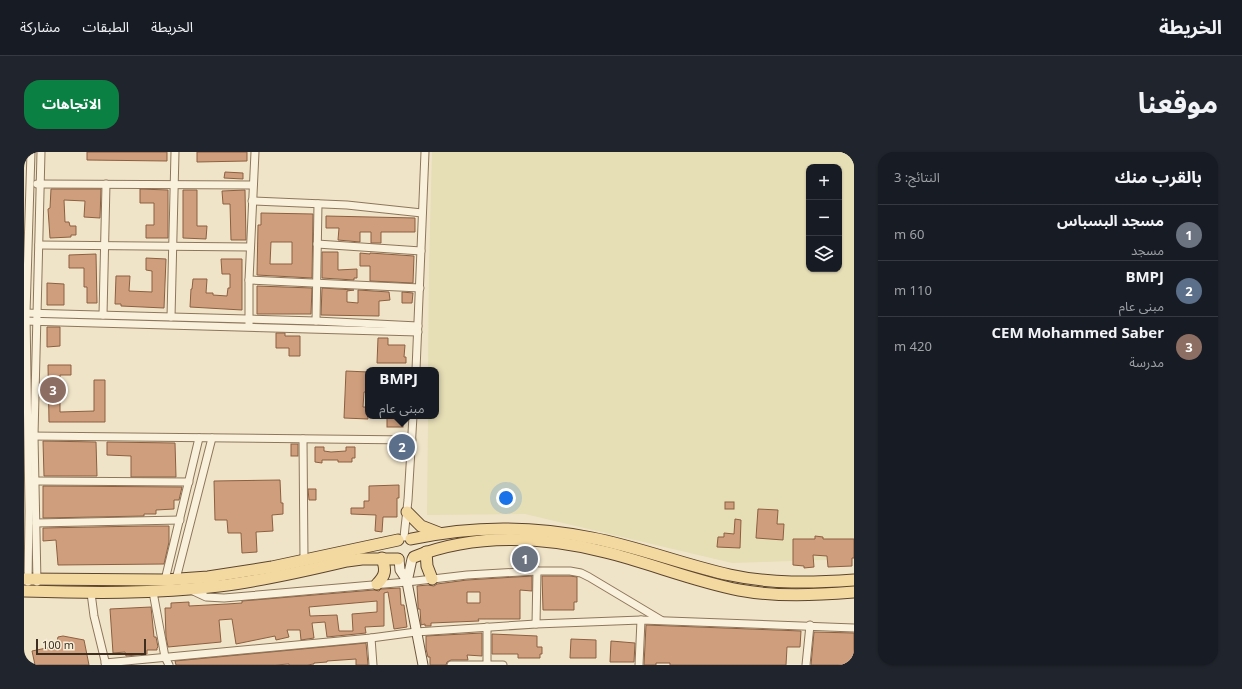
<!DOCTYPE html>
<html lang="ar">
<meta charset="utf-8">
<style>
body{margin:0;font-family:Georgia,"Noto Sans Arabic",serif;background:#20242c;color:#f1f3f6;direction:rtl}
.controls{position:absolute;right:12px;top:12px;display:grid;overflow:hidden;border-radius:8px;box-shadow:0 1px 3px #0004}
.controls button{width:36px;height:36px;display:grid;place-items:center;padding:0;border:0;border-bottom:1px solid #363941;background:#171b24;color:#f1f3f6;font:20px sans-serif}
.scale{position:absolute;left:12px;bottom:10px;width:110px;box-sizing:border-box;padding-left:4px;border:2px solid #3d2e20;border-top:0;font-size:11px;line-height:14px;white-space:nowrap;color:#3d2e20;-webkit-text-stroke:3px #f7eed8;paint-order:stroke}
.you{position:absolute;left:482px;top:346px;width:14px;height:14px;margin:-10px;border:3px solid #fff;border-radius:50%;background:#1a73e8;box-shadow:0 0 0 6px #1a73e833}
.badge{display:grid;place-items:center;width:26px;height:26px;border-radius:50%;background:#0b8043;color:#fff;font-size:13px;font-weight:700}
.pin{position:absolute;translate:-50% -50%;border:2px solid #fff;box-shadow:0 1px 4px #0006}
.popup{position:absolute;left:341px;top:215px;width:74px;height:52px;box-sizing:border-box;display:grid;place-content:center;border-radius:8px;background:#171b24;filter:drop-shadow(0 1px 3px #0005);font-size:13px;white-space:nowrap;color:#9ea1a6}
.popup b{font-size:15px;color:#f1f3f6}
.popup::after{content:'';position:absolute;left:50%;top:100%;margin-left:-8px;border:8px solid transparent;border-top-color:#171b24}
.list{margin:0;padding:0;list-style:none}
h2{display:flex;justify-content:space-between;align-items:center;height:52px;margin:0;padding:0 16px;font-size:17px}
h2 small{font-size:13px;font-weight:400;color:#9ea1a6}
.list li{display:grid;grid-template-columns:26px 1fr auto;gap:12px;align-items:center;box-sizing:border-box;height:56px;padding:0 16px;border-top:1px solid #363941}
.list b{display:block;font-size:15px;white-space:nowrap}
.list p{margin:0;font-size:13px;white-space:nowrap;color:#9ea1a6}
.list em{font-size:13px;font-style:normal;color:#9ea1a6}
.icon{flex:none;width:22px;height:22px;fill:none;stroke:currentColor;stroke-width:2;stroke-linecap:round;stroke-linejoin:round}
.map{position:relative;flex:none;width:830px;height:513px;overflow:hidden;direction:ltr;border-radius:16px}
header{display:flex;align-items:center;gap:24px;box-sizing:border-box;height:56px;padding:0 20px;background:#171b24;border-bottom:1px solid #363941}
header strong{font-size:19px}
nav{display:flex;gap:22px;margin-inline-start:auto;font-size:14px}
.intro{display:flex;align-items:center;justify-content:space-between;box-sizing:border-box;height:96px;padding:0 24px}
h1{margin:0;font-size:28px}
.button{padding:10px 18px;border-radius:16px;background:#0b8043;color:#fff;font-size:14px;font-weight:700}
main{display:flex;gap:24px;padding:0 24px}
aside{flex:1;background:#171b24;border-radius:16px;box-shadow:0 1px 3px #0004}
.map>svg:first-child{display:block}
</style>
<header>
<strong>الخريطة</strong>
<nav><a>الخريطة</a><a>الطبقات</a><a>مشاركة</a></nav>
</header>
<div class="intro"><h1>موقعنا</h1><a class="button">الاتجاهات</a></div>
<main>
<aside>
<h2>بالقرب منك<small>النتائج: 3</small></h2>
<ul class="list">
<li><span class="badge" style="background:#6b7280">1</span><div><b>مسجد البسباس</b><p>مسجد</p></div><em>60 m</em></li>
<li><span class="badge" style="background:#5c6f8a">2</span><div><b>BMPJ</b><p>مبنى عام</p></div><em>110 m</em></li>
<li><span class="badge" style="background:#8d6e63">3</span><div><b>CEM Mohammed Saber</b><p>مدرسة</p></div><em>420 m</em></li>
</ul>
</aside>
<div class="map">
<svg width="830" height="513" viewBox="0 0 830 513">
<rect width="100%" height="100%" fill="#f0e4c8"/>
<path fill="#e6deb5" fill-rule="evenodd" d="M408,0H830V407L708,411L501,362L403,363L404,264H412V218H404L405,114ZM785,15H815V117H785Z"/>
<g fill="#cf9f7d" stroke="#8d5f41" fill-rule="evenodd">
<path d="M63,0H143V9L63,8Z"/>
<path d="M173,0H223V9L173,10Z"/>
<path d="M201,20L219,21V27L200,26Z"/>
<path d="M27,37H77L76,66L60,65L61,49L40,48L41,70H45L46,74H52V83H47V85L26,86L24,57L26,56Z"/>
<path d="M116,37L144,38V86H122V73H130V51H116Z"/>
<path d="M159,38H173V74H183L182,87L159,86Z"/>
<path d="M221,38L222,88H207L206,52H199L198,39Z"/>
<path d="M237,61L289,62L288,126L233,123L234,73H237ZM247,90H268V112H246Z"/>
<path d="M302,64L391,66V80H357V91H347V80H336V90L314,88L315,76H302Z"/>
<path d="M298,100H314V118L333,117V126H330V128L298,126Z"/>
<path d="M336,101L346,102V101L390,104L389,131L346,129V114H336Z"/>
<path d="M72,102L73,151H63V135H60V116H45V103Z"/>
<path d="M122,106L142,107L140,156L97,154V152H91L92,124H106L105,139L128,140V119L122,118Z"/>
<path d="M197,107H218V158L166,155L167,137H168L169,127H183L182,141H189V143L203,144L204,136H206V122H198Z"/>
<path d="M23,131L40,132V153H23Z"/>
<path d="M233,134L288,136L287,162H233Z"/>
<path d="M298,136L330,138L323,139V150L334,151V138L365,140L366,148L355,149V164L297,163Z"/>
<path d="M378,140L389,141L388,151H378Z"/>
<path d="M23,175H36V194L23,195Z"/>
<path d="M252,181H261V184H276V204H265V196H252Z"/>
<path d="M354,186H364V193H381L380,205H382V211H353Z"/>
<path d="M24,213H47V223H36V260L70,259V228H81V270H25Z"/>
<path d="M322,219L344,220V240H340L339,255H343L344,267L320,266Z"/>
<rect x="363" y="264" width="16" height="11"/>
<path d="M19,289L72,290L73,324H20Z"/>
<path d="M83,290L151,291L152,325H107V304L83,303Z"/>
<rect x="267" y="292" width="7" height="12"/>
<path d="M291,295H300V299L307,300L322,299V295H331V306H328V310H314V308H298V311L291,310Z"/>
<path d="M256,328L257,351H259V362L248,363L249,379L232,380L233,400L218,401L217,381H204L203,368H191L190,329Z"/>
<path d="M375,333V346H373V365H359L358,380L351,379L352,363L327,362V356H340V349H345V334Z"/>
<path d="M19,334L158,335L155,348H150V357L132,358V362H120V364L19,366Z"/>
<path d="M284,337H292V348H285Z"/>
<rect x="701" y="350" width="9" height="7"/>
<path d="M734,357L754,358L753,372H760L759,388L732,386Z"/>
<path d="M711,367L717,368L716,396L693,395L694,385H700V381L710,382Z"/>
<path d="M120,374H145V390L140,412L34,413L32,388L19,389V376Z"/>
<path d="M791,384L799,385V387H830V406H828V414L804,415L803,404L789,403L790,415L780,416V414L769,413V387H791Z"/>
<path d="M508,424V439L496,438V467H454L455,469L407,471V474H401V472L397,473L396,457H394V453L393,434L404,433L410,434L413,432L443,428ZM443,440H456V451H443Z"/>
<path d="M518,424H546L553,425V450H550V458H519Z"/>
<path d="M376,436L377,453H380L383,475L370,477L364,440L360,441V474L341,475L342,481L303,485L301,470L288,471L290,486L277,488L276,478H263L265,485L252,488L251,484L212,492L208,467L195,468L197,490L144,495L142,485L141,456H147V451L165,450V454L203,452L218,451V449L350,438L355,439L357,437ZM353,449V460L328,462L329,479H315L313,463L286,464L285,455Z"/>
<path d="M127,455L130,485H132L134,495L133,496V498H123V502L102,504L101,500L89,501L86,457Z"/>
<path d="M622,473L777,479L776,495H763L762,513H646V511H632V513H620Z"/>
<path d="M790,480L830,481V513H787Z"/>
<path d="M458,481V504L443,503L444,508H427L423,510L422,513H406V505H404L402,497V484Z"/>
<path d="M468,482L513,484V495H518V502H516V506H494V502H468Z"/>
<path d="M39,484L60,488L65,513H11L8,499L32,494L34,485Z"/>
<path d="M547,487L572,488V506H546Z"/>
<path d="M587,489L611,491L610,510H586Z"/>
<path d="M342,491L344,513H332V507L303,509V510L290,511V512L283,513H265V512L251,513H152L151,509Z"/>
</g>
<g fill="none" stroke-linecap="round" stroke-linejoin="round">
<defs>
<g id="street">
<path d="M13,32L229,33"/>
<path d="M228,49L323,53L398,61"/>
<path d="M293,92L397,99"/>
<path d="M15,93L226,95"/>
<path d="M225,128L396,136"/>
<path d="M0,161L292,169L394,174"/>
<path d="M79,163L82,32"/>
<path d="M147,165L151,0"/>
<path d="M0,169L394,180"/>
<path d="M292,169L294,52"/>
<path d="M225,172V128L231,0"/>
<path d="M392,218L401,0"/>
<path d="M6,284L388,288"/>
<path d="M279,287L280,407"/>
<path d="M11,329L165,330"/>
<path d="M12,371L156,368"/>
<path d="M380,385L384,348L389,264"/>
<path d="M152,427L188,286"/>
<path d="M141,428L175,286"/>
<path d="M4,430L5,359L2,161L7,0"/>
<path d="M13,430L10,284L17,0"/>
<path d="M167,438L182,445L200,446L383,430L443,423L513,419H546L557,421L565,425L637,468"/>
<path d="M129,440L141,505L145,513"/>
<path d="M67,441L70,464L82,513"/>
<path d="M512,472L513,419"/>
<path d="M347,486L349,513"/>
<path d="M81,511L347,486L392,480L512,472L617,468L830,476"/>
<path d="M463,512V475"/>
<path d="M427,513H479"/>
<path d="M615,513L617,468"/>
<path d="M782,513L786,473"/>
</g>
<g id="secondary">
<path d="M375,407L376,418L382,427"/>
<path d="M388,407L383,430L399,513"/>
</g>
<g id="primary">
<path d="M383,360L397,374L415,381"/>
<path d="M387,387C446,374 509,374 568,386C615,395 660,413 706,423C747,432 788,431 830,428"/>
<path d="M402,400L403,414L408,427"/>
<path d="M390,405C450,381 520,384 581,400C626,411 669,429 715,438C753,445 792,443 830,440"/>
<path d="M0,427L141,428L184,425L248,415L374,388"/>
<path d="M353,432C362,423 362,418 358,406"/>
<path d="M0,439C65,441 130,442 195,434C238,429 281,419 323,409L338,407H374"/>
</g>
</defs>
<use href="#street" stroke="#8d765c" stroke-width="9"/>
<use href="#secondary" stroke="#6f573f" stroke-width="11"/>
<use href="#primary" stroke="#5b4430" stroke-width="13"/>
<use href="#street" stroke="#faf1dc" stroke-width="7"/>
<use href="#secondary" stroke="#faf1dc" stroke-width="9"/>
<use href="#primary" stroke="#f3d9a0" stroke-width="11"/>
</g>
</svg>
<div class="controls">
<button>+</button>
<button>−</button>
<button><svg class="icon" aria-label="layers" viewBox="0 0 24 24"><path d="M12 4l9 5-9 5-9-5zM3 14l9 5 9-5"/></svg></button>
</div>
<div class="scale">100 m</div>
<div class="you"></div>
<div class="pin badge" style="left:501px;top:407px;background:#6b7280">1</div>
<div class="pin badge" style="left:378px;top:295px;background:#5c6f8a">2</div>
<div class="popup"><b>BMPJ</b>مبنى عام</div>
<div class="pin badge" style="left:29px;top:238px;background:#8d6e63">3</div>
</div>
</main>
